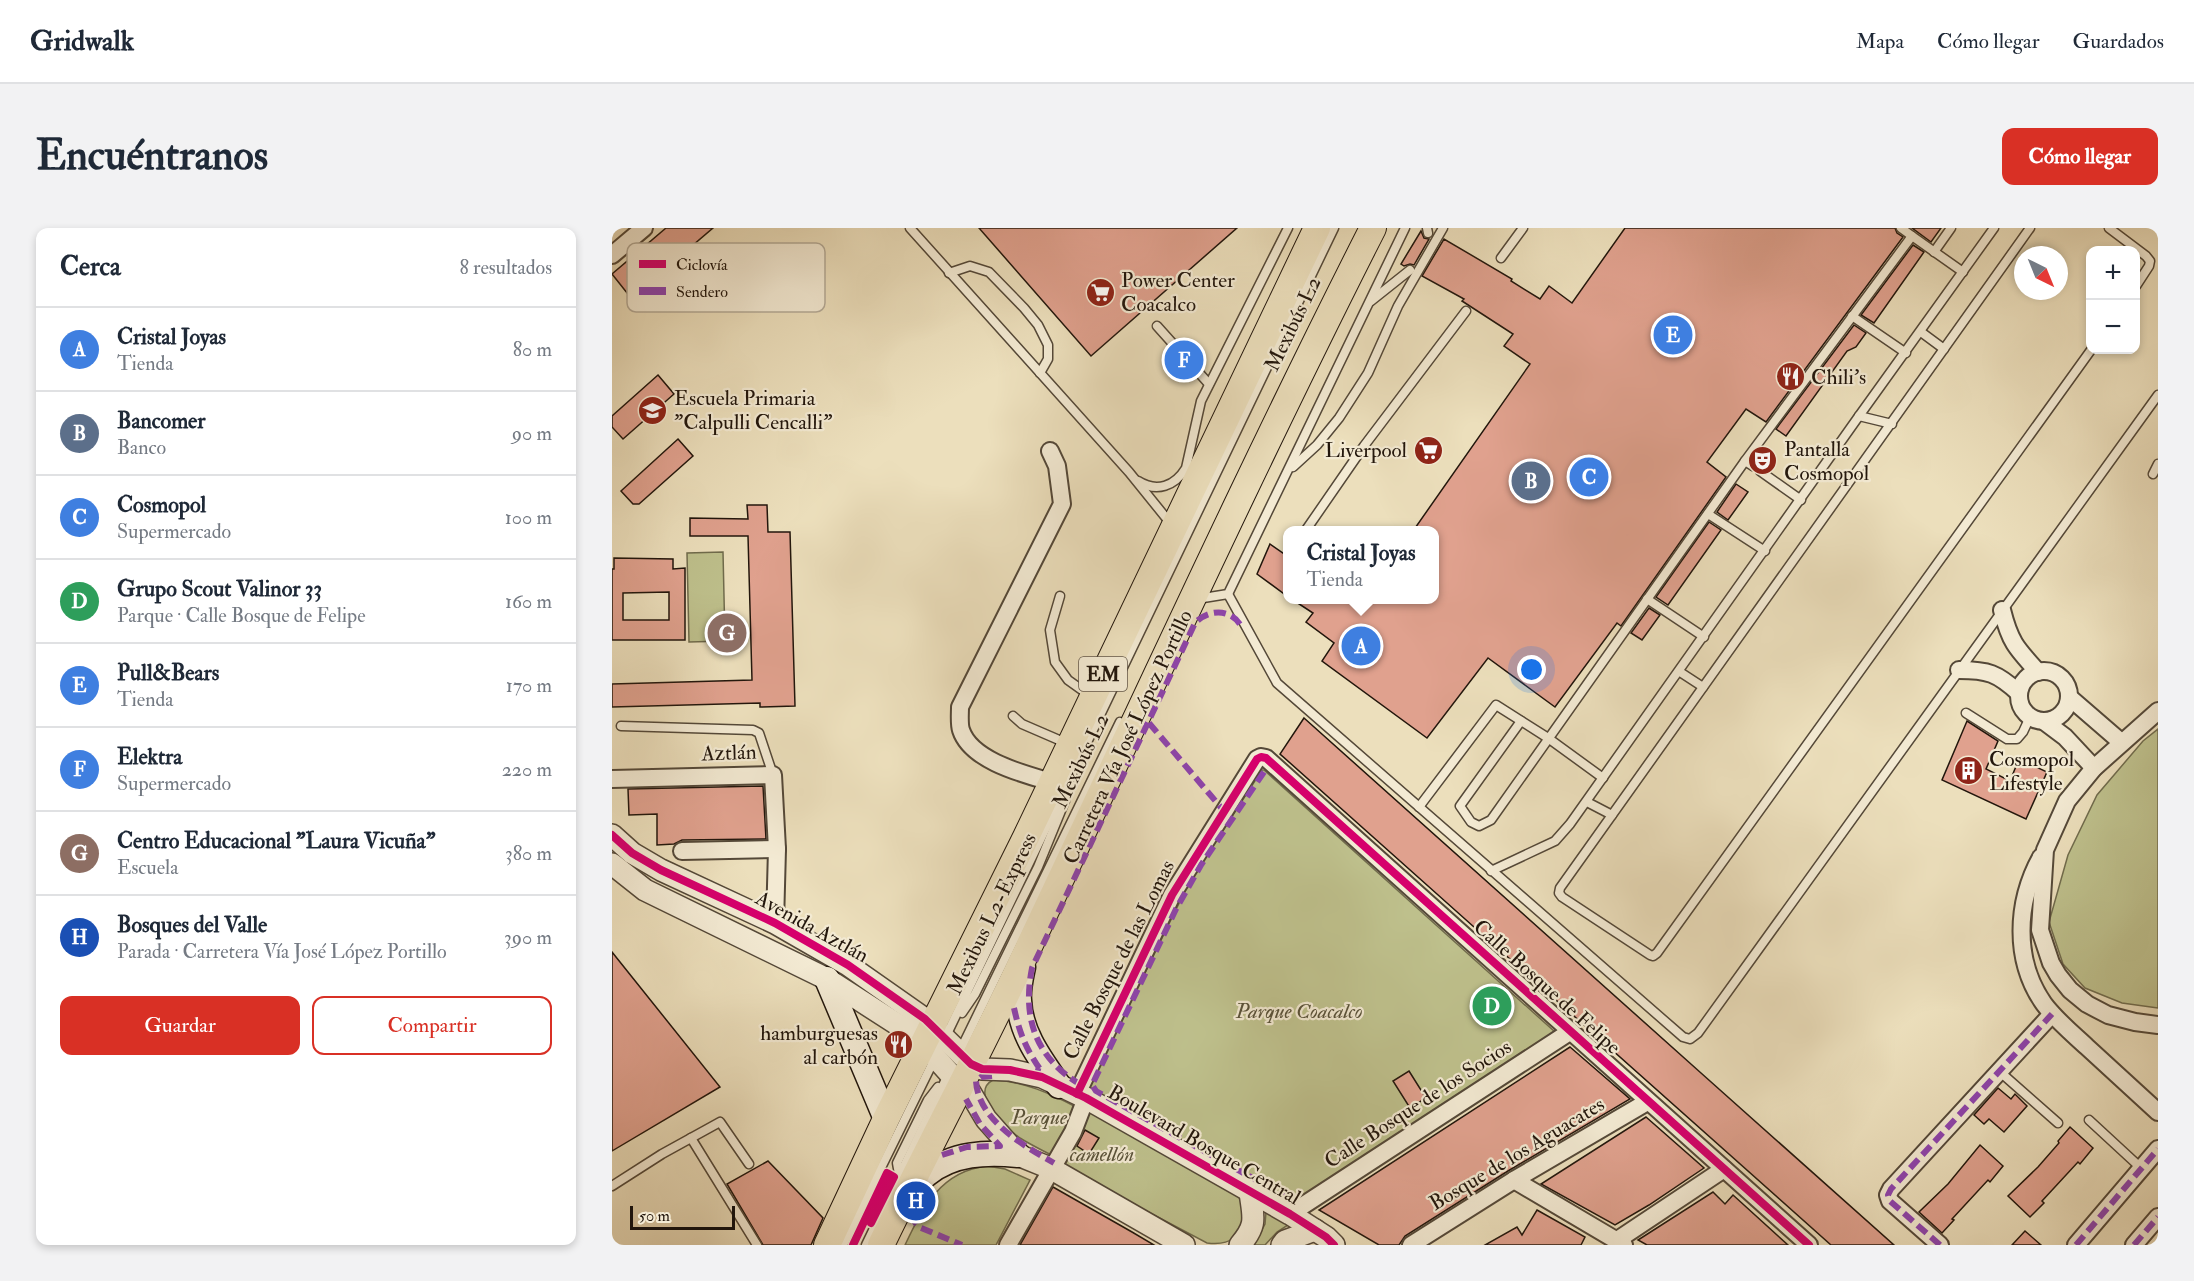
<!DOCTYPE html>
<html lang="es">
<meta charset="utf-8">
<style>
body{margin:0;font-family:"IM FELL Double Pica",serif;background:#f2f2f3;color:#1f2937}
.controls{position:absolute;right:18px;top:18px;display:grid;overflow:hidden;border-radius:12px;box-shadow:0 3px 9px #0003}
.controls button{width:54px;height:54px;display:grid;place-items:center;padding:0;border:0;border-bottom:2px solid #e0e1e3;background:#fff;color:#1f2937;font:30px sans-serif}
.compass{position:absolute;left:1402px;top:18px;width:54px;height:54px;border-radius:50%;background:#fff;box-shadow:0 3px 9px #0003;rotate:137deg}
.scale{position:absolute;left:18px;bottom:15px;width:105px;box-sizing:border-box;padding-left:6px;border:3px solid #22160c;border-top:0;font-size:16px;line-height:21px;white-space:nowrap;color:#22160c;-webkit-text-stroke:4px #f3ead3;paint-order:stroke}
.you{position:absolute;left:920px;top:442px;width:21px;height:21px;margin:-15px;border:4px solid #fff;border-radius:50%;background:#1a73e8;box-shadow:0 0 0 9px #1a73e833}
.badge{display:grid;place-items:center;width:39px;height:39px;border-radius:50%;background:#d93025;color:#fff;font-size:20px;font-weight:700}
.pin{position:absolute;translate:-50% -50%;border:3px solid #fff;box-shadow:0 2px 6px #0006}
.popup{position:absolute;left:671px;top:298px;width:156px;height:78px;box-sizing:border-box;display:grid;place-content:center;border-radius:12px;background:#fff;filter:drop-shadow(0 2px 4px #0005);font-size:20px;white-space:nowrap;color:#747a83}
.popup b{font-size:22px;color:#1f2937}
.popup::after{content:'';position:absolute;left:50%;top:100%;margin-left:-12px;border:12px solid transparent;border-top-color:#fff}
.list{margin:0;padding:0;list-style:none}
h2{display:flex;justify-content:space-between;align-items:center;height:78px;margin:0;padding:0 24px;font-size:26px}
h2 small{font-size:20px;font-weight:400;color:#747a83}
.list li{display:grid;grid-template-columns:39px 1fr auto;gap:18px;align-items:center;box-sizing:border-box;height:84px;padding:0 24px;border-top:2px solid #e0e1e3}
.list b{display:block;font-size:22px;white-space:nowrap}
.list p{margin:0;font-size:20px;white-space:nowrap;color:#747a83}
.list em{font-size:20px;font-style:normal;color:#747a83}
.actions{display:flex;gap:12px;padding:18px 24px}
.actions a{flex:1;padding:14px 0;border:2px solid #d93025;border-radius:12px;text-align:center;font-size:21px;color:#d93025}
.actions .main{background:#d93025;color:#fff}
.map{position:relative;flex:none;width:1546px;height:1017px;overflow:hidden;border-radius:12px}
header{display:flex;align-items:center;gap:36px;box-sizing:border-box;height:84px;padding:0 30px;background:#fff;border-bottom:2px solid #e0e1e3}
header strong{font-size:28px}
nav{display:flex;gap:33px;margin-inline-start:auto;font-size:21px}
.intro{display:flex;align-items:center;justify-content:space-between;box-sizing:border-box;height:144px;padding:0 36px}
h1{margin:0;font-size:42px}
.button{padding:15px 27px;border-radius:12px;background:#d93025;color:#fff;font-size:21px;font-weight:700}
main{display:flex;gap:36px;padding:0 36px}
aside{flex:1;background:#fff;border-radius:12px;box-shadow:0 3px 9px #0003}
.map>svg:first-child{display:block}
</style>
<header>
<strong>Gridwalk</strong>
<nav><a>Mapa</a><a>Cómo llegar</a><a>Guardados</a></nav>
</header>
<div class="intro"><h1>Encuéntranos</h1><a class="button">Cómo llegar</a></div>
<main>
<aside>
<h2>Cerca<small>8 resultados</small></h2>
<ul class="list">
<li><span class="badge" style="background:#3f7fe0">A</span><div><b>Cristal Joyas</b><p>Tienda</p></div><em>80 m</em></li>
<li><span class="badge" style="background:#5c6f8a">B</span><div><b>Bancomer</b><p>Banco</p></div><em>90 m</em></li>
<li><span class="badge" style="background:#3f7fe0">C</span><div><b>Cosmopol</b><p>Supermercado</p></div><em>100 m</em></li>
<li><span class="badge" style="background:#2e9e5b">D</span><div><b>Grupo Scout Valinor 33</b><p>Parque · Calle Bosque de Felipe</p></div><em>160 m</em></li>
<li><span class="badge" style="background:#3f7fe0">E</span><div><b>Pull&amp;Bears</b><p>Tienda</p></div><em>170 m</em></li>
<li><span class="badge" style="background:#3f7fe0">F</span><div><b>Elektra</b><p>Supermercado</p></div><em>220 m</em></li>
<li><span class="badge" style="background:#8d6e63">G</span><div><b>Centro Educacional &quot;Laura Vicuña&quot;</b><p>Escuela</p></div><em>380 m</em></li>
<li><span class="badge" style="background:#1a4fb4">H</span><div><b>Bosques del Valle</b><p>Parada · Carretera Vía José López Portillo</p></div><em>390 m</em></li>
</ul>
<div class="actions"><a class="main">Guardar</a><a>Compartir</a></div>
</aside>
<div class="map">
<svg width="1546" height="1017" viewBox="0 0 1546 1017">
<rect width="100%" height="100%" fill="#ecdfbc"/>
<filter id="stains"><feTurbulence type="fractalNoise" baseFrequency=".00333" numOctaves="4"/><feColorMatrix values="0 0 0 0 .2 0 0 0 0 .09 0 0 0 0 .02 0 0 0 .5 -.17"/></filter>
<radialGradient id="worn" r=".72"><stop offset=".6" stop-color="#630" stop-opacity="0"/><stop offset="1" stop-color="#630" stop-opacity=".3"/></radialGradient>
<g fill="#bec08c" stroke="#706b4c" stroke-width="1.5">
<path d="M111,324L113,413L77,414L75,325Z"/>
<path d="M1546,501V780L1510,775L1473,760L1451,736L1437,694L1456,627L1485,567L1531,513Z"/>
<path d="M650,542H652L943,804L680,976L481,863L477,859L578,653Z"/>
<path d="M381,852C412,853 439,866 466,880L441,928C430,922 419,917 408,910C395,901 356,865 381,852Z"/>
<path d="M479,883L627,967L634,978L629,1005C618,1014 610,1017 595,1015L447,937Z"/>
<path d="M375,938L393,941L418,952L384,1017H293C311,979 329,943 375,938Z"/>
<path d="M654,984L676,997L665,1004L653,1017H642L653,996Z"/>
</g>
<g fill="#e0a18e" stroke="#22160c" stroke-width="1.5" fill-rule="evenodd">
<path d="M54,0H101L19,70L0,46Z"/>
<path d="M367,0H625L479,128Z"/>
<path d="M1013,0H1283L1285,5L1291,9L1154,194L1134,181L1095,234L1114,249L1009,398L1005,395L943,479L876,430L815,510L710,433L722,415L694,394L701,385L681,372H822V303H801L918,136L892,118L901,106L850,73L852,71L810,48L832,11L900,51L899,53L928,71L937,58L960,75Z"/>
<path d="M1300,0H1329L1319,14Z"/>
<path d="M809,3L812,10L817,11L802,37L798,36L792,38L789,36Z"/>
<path d="M1301,17L1312,24L1262,95L1249,87Z"/>
<path d="M1242,97L1254,105L1244,119L1235,123L1174,208L1164,201Z"/>
<path d="M46,147L62,166L11,211L0,199V188Z"/>
<path d="M66,211L81,228L27,276H21L9,263Z"/>
<path d="M1124,256L1136,264L1116,292L1105,284Z"/>
<path d="M135,277H155L156,304H178L183,478L148,479V475L0,479V456L140,452L136,308H78V290L136,291Z"/>
<path d="M1097,294L1109,302L1056,377L1044,369Z"/>
<path d="M658,316L675,328V368L645,346Z"/>
<path d="M2,330L61,331V341L73,340V412H0V341H2ZM57,364V392H11V365Z"/>
<path d="M1037,380L1048,387L1030,412L1019,405Z"/>
<path d="M692,490L1089,845L1282,1017H1219L853,691L668,526Z"/>
<path d="M1355,493L1386,513L1374,541L1398,553L1407,531L1435,544L1414,591L1330,552Z"/>
<path d="M151,558L154,611L70,612L62,616L45,617V586L17,587L16,561Z"/>
<path d="M0,724L108,859L0,923Z"/>
<path d="M958,819L1018,871L896,943L793,1008L787,1017H767L707,982Z"/>
<path d="M797,843L814,870L798,880L781,853Z"/>
<path d="M1386,860L1399,871L1403,866L1415,878L1392,904L1377,891L1372,896L1362,887Z"/>
<path d="M1034,889L1092,940L1037,977L1003,997L929,956Z"/>
<path d="M1458,899L1481,920L1468,936L1466,934L1430,973L1432,975L1418,989L1396,968L1426,939L1447,915L1446,913Z"/>
<path d="M473,902L487,910L477,926L465,918Z"/>
<path d="M1368,917L1391,938L1378,954L1376,952L1340,991L1342,992L1330,1005L1307,984L1336,956Z"/>
<path d="M156,933L211,990L199,1017H151L115,956Z"/>
<path d="M441,959L520,1004L542,1017H408Z"/>
<path d="M1101,964L1113,976L1121,967L1176,1017H1035L1026,1012Z"/>
<path d="M925,982L973,1009L969,1017H873L905,999L910,1007Z"/>
<path d="M1413,1003L1429,1017H1400Z"/>
</g>
<g fill="none" stroke-linecap="round" stroke-linejoin="round">
<defs>
<g id="service">
<path d="M298,0L517,244L559,296"/>
<path d="M815,0L816,5"/>
<path d="M1289,0L1300,8"/>
<path d="M1418,0C1261,220 1104,440 948,660L947,665L950,669L1038,727L1041,728L1045,725L1479,122"/>
<path d="M1497,0L1534,28L1538,33L1537,38L1524,58"/>
<path d="M1322,24L1339,0"/>
<path d="M889,30L911,0"/>
<path d="M337,45L358,38L377,44L412,80L426,97L436,117V131L428,145"/>
<path d="M759,73L798,42"/>
<path d="M1240,88L1294,125"/>
<path d="M545,98L597,156"/>
<path d="M1309,104L1332,121"/>
<path d="M1247,188L1280,196"/>
<path d="M1133,233L1300,8L1351,44"/>
<path d="M681,239L705,217L727,190L756,145L786,78L831,0"/>
<path d="M1148,243L1189,272"/>
<path d="M1541,246L1546,236"/>
<path d="M526,253C545,265 563,258 574,240L589,173L676,0"/>
<path d="M1096,286L1153,323"/>
<path d="M694,302L752,218L854,83"/>
<path d="M616,366L665,455L1071,809L1078,811L1086,805L1546,167"/>
<path d="M448,368L438,402L443,434L456,452L477,467"/>
<path d="M585,371L616,366L793,0"/>
<path d="M1035,371L1092,409"/>
<path d="M1068,444L1091,459"/>
<path d="M1354,485L1395,511H1405L1411,504L1418,489"/>
<path d="M401,488L410,496L454,515"/>
<path d="M909,493L848,578L859,594L867,598L879,592L1133,233L1141,238"/>
<path d="M9,498L141,502L147,505L161,547"/>
<path d="M975,574L1000,587"/>
<path d="M807,579L884,477L936,510L991,550"/>
<path d="M879,643L943,613L958,596L1247,188L1382,0"/>
<path d="M350,785L363,766L426,639L453,573"/>
<path d="M334,808L722,0"/>
<path d="M347,825L508,494"/>
<path d="M1387,843L1446,895"/>
<path d="M1477,892L1529,940"/>
<path d="M79,910L145,1017"/>
<path d="M287,946L285,935L316,872L326,859"/>
<path d="M0,958L50,926L108,894L137,936"/>
<path d="M231,1017L323,830"/>
<path d="M254,1017L336,847"/>
</g>
<g id="minor">
<path d="M0,27L32,0"/>
<path d="M438,223L445,238L450,276L348,479C348,486 347,496 349,502C359,533 412,546 439,554"/>
<path d="M1390,382C1398,414 1404,420 1426,444"/>
<path d="M1347,442C1376,442 1385,445 1407,465"/>
<circle cx="1432" cy="468" r="25"/>
<path d="M1457,469L1509,514"/>
<path d="M1546,483L1482,540L1455,573L1433,622L1428,702L1439,735L1446,747L1458,762L1475,776L1496,787L1523,794L1546,797"/>
<path d="M1433,494L1453,509L1482,540"/>
<path d="M0,551L161,547L165,621L163,695"/>
<path d="M70,623L165,621"/>
<path d="M1429,629C1404,674 1401,732 1432,776C1444,792 1460,805 1475,819C1498,840 1522,862 1546,884"/>
<path d="M465,866L560,667L645,531L649,529L654,530L1197,1017"/>
<path d="M902,952L1012,1017"/>
<path d="M678,986L959,803"/>
<path d="M1004,1013L1112,941"/>
<path d="M396,1017L461,904L474,870"/>
<path d="M799,1017L902,952L1035,874"/>
<path d="M1328,1017L1278,973L1276,967L1279,961L1440,786"/>
<path d="M1464,1017L1546,921"/>
<path d="M1522,1017L1546,989"/>
</g>
<g id="tertiary">
<path d="M0,607L20,625L49,642L163,695L236,737L313,791L359,836L370,841L398,842L430,849L474,870L678,986L714,1009L722,1017"/>
<path d="M0,636L33,662L215,751L305,809L349,858L358,864L374,891L406,927L438,940L572,1017"/>
<path d="M628,1017C646,996 641,989 638,964"/>
<path d="M670,1017L673,1013L703,1002"/>
</g>
<g id="secondary">
<path d="M411,739C409,749 406,761 407,772C408,805 429,832 447,858"/>
<path d="M215,751L274,891"/>
<path d="M300,964C304,958 309,950 315,946C341,925 374,924 406,927"/>
</g>
<g id="primary">
<path d="M215,1017L274,891L414,609L705,0"/>
<path d="M269,1017C316,920 367,825 413,727C528,484 639,240 761,0"/>
</g>
</defs>
<use href="#service" stroke="#544838" stroke-width="11"/>
<use href="#minor" stroke="#544838" stroke-width="20"/>
<use href="#tertiary" stroke="#544838" stroke-width="24"/>
<use href="#secondary" stroke="#22160c" stroke-width="27"/>
<use href="#primary" stroke="#22160c" stroke-width="28"/>
<use href="#service" stroke="#f3ead3" stroke-width="8"/>
<use href="#minor" stroke="#f3ead3" stroke-width="16"/>
<use href="#tertiary" stroke="#f3ead3" stroke-width="21"/>
<use href="#secondary" stroke="#f3ead3" stroke-width="24"/>
<use href="#primary" stroke="#ecdfbc" stroke-width="26"/>
<g stroke="#8e44ad" stroke-width="6" stroke-dasharray="12 6" stroke-linecap="butt">
<path d="M537,495L612,583"/>
<path d="M652,544L589,637L564,681L480,857L484,863L680,972"/>
<path d="M402,780C408,807 414,821 430,844L423,842"/>
<path d="M380,848L369,849L364,853C366,892 412,918 442,935"/>
<path d="M469,857C424,830 410,791 420,740L583,395C596,381 619,380 629,398"/>
<path d="M330,927L355,919L388,918L368,896L354,871"/>
<path d="M297,987L307,999L350,1017"/>
<path d="M1328,1017L1278,973L1276,967L1279,961L1440,786"/>
<path d="M1464,1017L1546,921"/>
<path d="M1522,1017L1546,989"/>
</g>
<defs>
<g id="cycleway">
<path d="M0,607L20,625L49,642L163,695L236,737L313,791L359,836L370,841L398,842L430,849L474,870L678,986L714,1009L722,1017"/>
<path d="M465,866L560,667L645,531L649,529L654,530L1197,1017"/>
<path d="M241,1017L275,945L282,949L259,995"/>
</g>
</defs>
<use href="#cycleway" stroke="#f3ead3" stroke-width="11"/>
<use href="#cycleway" stroke="#d6006c" stroke-width="8"/>
</g>
<defs>
<symbol id="supermarket-disc" viewBox="-11 -11 22 22"><circle r="9.5" fill="#8f2418" stroke="#f3ead3"/><path d="M-6-5.5h2.5l.6 2H6L4.5 2H-2.5L-4.4-4H-6ZM-1.5 3.2a1.3 1.3 0 1 0 .1 0ZM3 3.2a1.3 1.3 0 1 0 .1 0Z" fill="#fff"/></symbol>
<symbol id="restaurant-disc" viewBox="-11 -11 22 22"><circle r="9.5" fill="#8f2418" stroke="#f3ead3"/><path d="M-5-6h1v4h1v-4h1v4h1v-4h1v5L-1.5 .5V6h-2V.5L-5-1ZM5-6V6H3V1.5H1.5Q1.5-4 5-6Z" fill="#fff"/></symbol>
<symbol id="school-disc" viewBox="-11 -11 22 22"><circle r="9.5" fill="#8f2418" stroke="#f3ead3"/><path d="M0-5L7-2L0 1L-7-2ZM-4 1L0 2.5L4 1V4Q0 6-4 4Z" fill="#fff"/></symbol>
<symbol id="theatre-disc" viewBox="-11 -11 22 22"><circle r="9.5" fill="#8f2418" stroke="#f3ead3"/><path d="M-5-5.5Q0-4 5-5.5V0Q5 5 0 6Q-5 5-5 0ZM-3.3-2.5H-1v1.5H-3.3ZM1-2.5H3.3v1.5H1ZM-2.8 1Q0 5.5 2.8 1Z" fill="#fff"/></symbol>
<symbol id="building-disc" viewBox="-11 -11 22 22"><circle r="9.5" fill="#8f2418" stroke="#f3ead3"/><path d="M-4-6H4V6H1V3H-1V6H-4ZM-2.5-4.3h1.7v1.8h-1.7ZM.8-4.3h1.7v1.8H.8ZM-2.5-1h1.7V.8h-1.7ZM.8-1h1.7V.8H.8Z" fill="#fff"/></symbol>
</defs>
<g fill-rule="evenodd">
<use href="#supermarket-disc" x="472" y="48" width="33" height="33"/>
<use href="#restaurant-disc" x="1162" y="132" width="33" height="33"/>
<use href="#school-disc" x="24" y="166" width="33" height="33"/>
<use href="#supermarket-disc" x="800" y="206" width="33" height="33"/>
<use href="#theatre-disc" x="1134" y="216" width="33" height="33"/>
<use href="#building-disc" x="1340" y="526" width="33" height="33"/>
<use href="#restaurant-disc" x="270" y="800" width="33" height="33"/>
</g>
<g text-anchor="middle" dominant-baseline="central" stroke-width="4.5" stroke-linejoin="round" paint-order="stroke">
<rect fill="#f3ead3" stroke="#615648" stroke-width="1.5" x="467" y="429" width="48" height="34" rx="4.5"/>
<g font-size="20" font-weight="bold" fill="#22160c">
<text x="491" y="446">EM</text>
</g>
<g font-size="21" fill="#22160c" stroke="#f3ead3" text-anchor="start">
<text x="509" y="52">Power Center<tspan x="509" dy="24">Coacalco</tspan></text>
<text x="1199" y="149">Chili's</text>
<text x="62" y="170">Escuela Primaria<tspan x="62" dy="24">"Calpulli Cencalli"</tspan></text>
<text x="1172" y="221">Pantalla<tspan x="1172" dy="24">Cosmopol</tspan></text>
<text x="795" y="222" text-anchor="end">Liverpool</text>
<text x="1377" y="531">Cosmopol<tspan x="1377" dy="24">Lifestyle</tspan></text>
<text x="266" y="805" text-anchor="end">hamburguesas<tspan x="266" dy="24">al carbón</tspan></text>
</g>
<g font-size="21" fill="#22160c" stroke="#f3ead3">
<text transform="translate(681 96) rotate(-64)">Mexibús L2</text>
<text transform="translate(516 509) rotate(-65)">Carretera Vía José López Portillo</text>
<text transform="translate(117 525) rotate(-2)">Aztlán</text>
<text transform="translate(469 533) rotate(-64)">Mexibús L2</text>
<text transform="translate(380 686) rotate(-64)">Mexibus L2-Express</text>
<text transform="translate(200 699) rotate(29)">Avenida Aztlán</text>
<text transform="translate(507 732) rotate(-63)">Calle Bosque de las Lomas</text>
<text transform="translate(935 759) rotate(42)">Calle Bosque de Felipe</text>
<text transform="translate(806 876) rotate(-33)">Calle Bosque de los Socios</text>
<text transform="translate(592 917) rotate(30)">Boulevard Bosque Central</text>
<text transform="translate(905 926) rotate(-31)">Bosque de los Aguacates</text>
</g>
<g font-size="21" font-style="italic" fill="#595239" stroke="#f3ead3">
<text x="687" y="783">Parque Coacalco</text>
<text x="427" y="889">Parque</text>
<text x="490" y="926">camellón</text>
</g>
</g>
<rect x="15" y="15" width="198" height="69" rx="9" fill="#f3ead3" stroke="#b4aa97" stroke-width="1.5"/>
<rect x="27" y="32" width="27" height="8" fill="#d6006c"/>
<rect x="27" y="59" width="27" height="8" fill="#8e44ad"/>
<g font-size="16" fill="#22160c">
<text x="64" y="42">Ciclovía</text>
<text x="64" y="69">Sendero</text>
</g>
<rect width="100%" height="100%" filter="url(#stains)"/>
<rect width="100%" height="100%" fill="url(#worn)"/>
</svg>
<div class="controls">
<button>+</button>
<button>−</button>
</div>
<svg class="compass" viewBox="-18 -18 36 36"><path d="M0-13l5 13h-10z" fill="#e53935"/><path d="M0 13l5-13h-10z" fill="#747a83"/></svg>
<div class="scale">50 m</div>
<div class="you"></div>
<div class="pin badge" style="left:749px;top:418px;background:#3f7fe0">A</div>
<div class="popup"><b>Cristal Joyas</b>Tienda</div>
<div class="pin badge" style="left:919px;top:253px;background:#5c6f8a">B</div>
<div class="pin badge" style="left:977px;top:249px;background:#3f7fe0">C</div>
<div class="pin badge" style="left:880px;top:778px;background:#2e9e5b">D</div>
<div class="pin badge" style="left:1061px;top:107px;background:#3f7fe0">E</div>
<div class="pin badge" style="left:572px;top:132px;background:#3f7fe0">F</div>
<div class="pin badge" style="left:115px;top:405px;background:#8d6e63">G</div>
<div class="pin badge" style="left:304px;top:973px;background:#1a4fb4">H</div>
</div>
</main>
